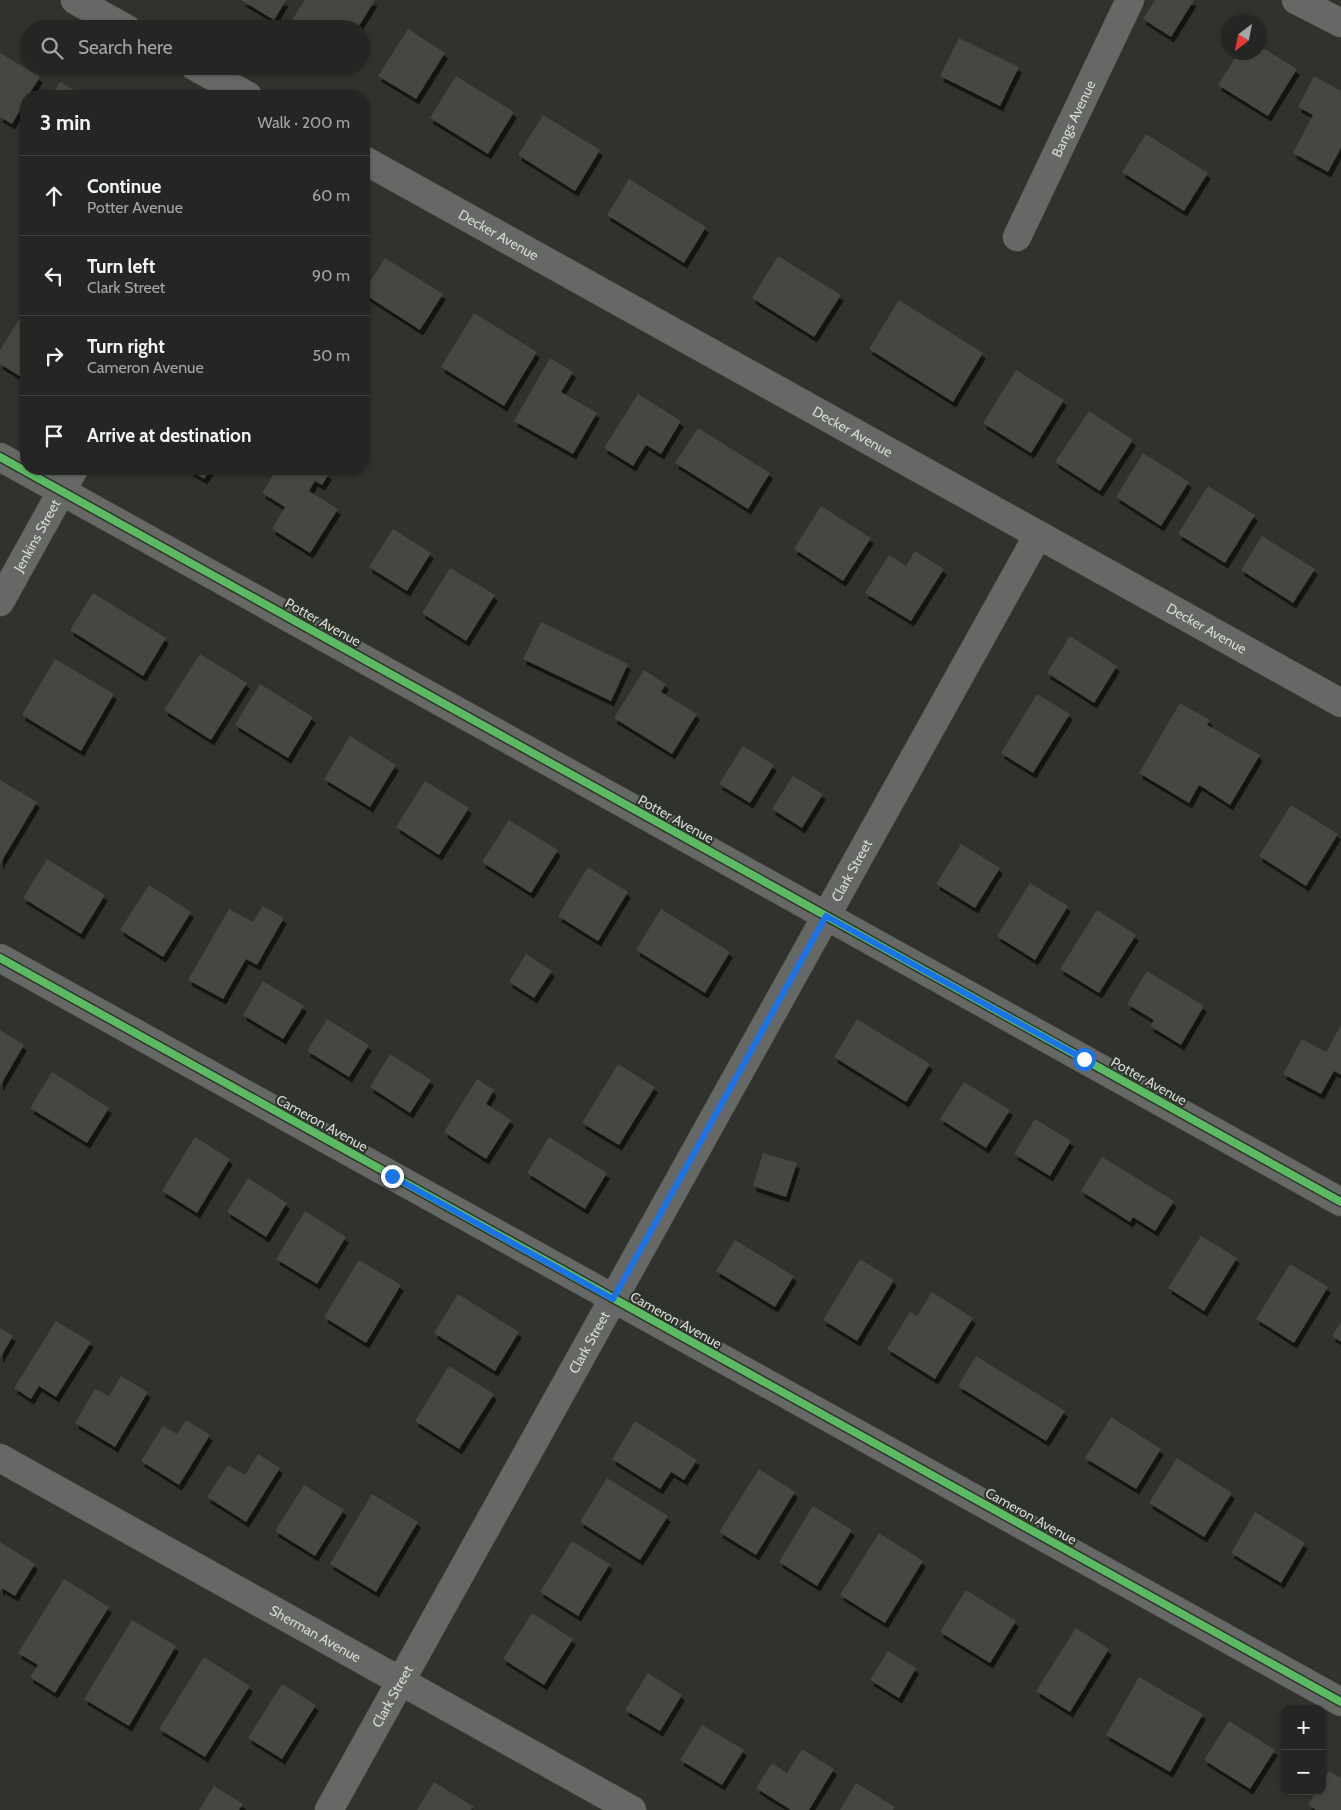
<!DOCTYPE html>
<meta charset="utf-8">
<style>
body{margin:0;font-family:Cabin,sans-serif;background:#2f322f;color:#f1f3f6}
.controls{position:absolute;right:15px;bottom:15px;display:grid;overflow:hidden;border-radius:10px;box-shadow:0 1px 4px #0004}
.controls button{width:45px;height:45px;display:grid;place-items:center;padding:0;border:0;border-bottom:1px solid #404340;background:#232622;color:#f1f3f6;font:25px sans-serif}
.compass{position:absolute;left:1221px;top:15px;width:45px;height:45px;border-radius:50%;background:#232622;box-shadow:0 1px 4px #0004;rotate:212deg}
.stop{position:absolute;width:15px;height:15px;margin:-11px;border:4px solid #1a73e8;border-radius:50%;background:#fff}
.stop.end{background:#1a73e8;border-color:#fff;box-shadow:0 1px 5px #0008}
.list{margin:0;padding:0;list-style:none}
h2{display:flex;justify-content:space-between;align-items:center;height:65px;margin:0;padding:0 20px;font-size:21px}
h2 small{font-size:16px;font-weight:400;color:#a3a5a5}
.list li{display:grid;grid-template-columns:32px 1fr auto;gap:15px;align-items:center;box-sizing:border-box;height:80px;padding:0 20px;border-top:1px solid #404340}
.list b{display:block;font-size:19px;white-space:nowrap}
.list p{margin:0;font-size:16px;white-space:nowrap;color:#a3a5a5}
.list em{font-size:16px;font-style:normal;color:#a3a5a5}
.icon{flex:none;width:28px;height:28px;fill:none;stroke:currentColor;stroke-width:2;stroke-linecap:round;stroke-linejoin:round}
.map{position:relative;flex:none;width:1341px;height:1810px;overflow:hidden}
.search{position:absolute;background:#232622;box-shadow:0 1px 4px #0004;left:20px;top:20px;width:350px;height:55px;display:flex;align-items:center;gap:12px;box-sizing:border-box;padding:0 18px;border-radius:28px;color:#a3a5a5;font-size:19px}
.panel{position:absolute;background:#232622;box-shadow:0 1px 4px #0004;left:20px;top:90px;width:350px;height:385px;border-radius:20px}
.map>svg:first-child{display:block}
</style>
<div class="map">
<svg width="1341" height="1810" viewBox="0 0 1341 1810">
<defs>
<filter id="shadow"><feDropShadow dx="3" dy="5.5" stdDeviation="0" flood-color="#0009"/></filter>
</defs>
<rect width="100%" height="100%" fill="#2f322d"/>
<g fill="#444742" filter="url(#shadow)">
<path d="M241,0H286L274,20Z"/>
<path d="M305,0H375L357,29H286Z"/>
<path d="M1155,0H1194L1171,37L1143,19Z"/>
<path d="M408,29L445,53L416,99L378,76Z"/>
<path d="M959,38L1019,67L1000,106L940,76Z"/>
<path d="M1258,45L1297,69L1268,116L1218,85L1239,52H1258Z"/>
<path d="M0,53L40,77L28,96H26V100L12,124L0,117Z"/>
<path d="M456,76L514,112L488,154L430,118Z"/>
<path d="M1314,76L1341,91V148L1328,172L1293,153L1313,115L1298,107Z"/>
<path d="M60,82L84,96H52Z"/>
<path d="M543,115L600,150L575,191L518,155Z"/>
<path d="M1146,134L1208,173L1184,211L1122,172Z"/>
<path d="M629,179L706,227L684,263L607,215Z"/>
<path d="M778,256L841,295L814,337L752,298Z"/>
<path d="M385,258L443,294L420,330L364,294V291Z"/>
<path d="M899,300L983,353L953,402L869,349Z"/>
<path d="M474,313L537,352L504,406L441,367Z"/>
<path d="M20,318L26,323V380L0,364V350Z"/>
<path d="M550,358L573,372L561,392L597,413L573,454L514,421Z"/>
<path d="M1016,370L1064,400L1031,453L983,423Z"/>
<path d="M638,394L681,421L661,454L646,445L633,466L604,448Z"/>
<path d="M1089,411L1133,440L1100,491L1055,462Z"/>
<path d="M698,428L770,473L748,509L675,463Z"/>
<path d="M1143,453L1189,482L1161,526L1116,497Z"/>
<path d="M188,469H211L204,479Z"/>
<path d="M277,469H321L329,474L322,485L315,481L309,491L338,509L310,553L272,529L285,507L262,493Z"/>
<path d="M1208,486L1255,515L1225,563L1178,534Z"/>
<path d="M821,506L871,538L843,581L794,549Z"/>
<path d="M393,529L431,553L407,591L369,567Z"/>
<path d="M1262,536L1315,569L1293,603L1241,570Z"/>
<path d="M915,551L944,569L911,621L865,593L889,555L906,566Z"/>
<path d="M450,568L495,595L466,641L422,613Z"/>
<path d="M93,593L166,638L143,676L70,630Z"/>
<path d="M541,622L628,664L611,701L523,659Z"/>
<path d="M1070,636L1117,666L1094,703L1047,673Z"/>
<path d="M200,654L247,683L211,740L164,710Z"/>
<path d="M55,659L114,694L81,751L22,715Z"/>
<path d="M644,670L666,684L661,692L697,714L672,754L614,718Z"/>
<path d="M260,684L313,717L288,758L235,725Z"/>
<path d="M1037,694L1070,714L1033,773L1001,753Z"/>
<path d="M1180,703L1210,720L1207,725L1260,755L1230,805L1199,785L1189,803L1139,773Z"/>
<path d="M350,736L396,765L370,807L324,779Z"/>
<path d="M743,746L774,765L750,803L719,784Z"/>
<path d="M793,776L823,794L802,828L772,809Z"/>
<path d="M0,780L37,802L0,864Z"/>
<path d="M425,781L469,808L439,855L396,827Z"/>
<path d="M1291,805L1338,834L1306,886L1259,856Z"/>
<path d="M509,820L558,850L531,893L482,862Z"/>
<path d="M961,844L1000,868L975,908L936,884Z"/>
<path d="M47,859L105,895L81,934L23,898Z"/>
<path d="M588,867L628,892L598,941L558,916Z"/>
<path d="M1030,883L1068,906L1035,960L997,936Z"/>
<path d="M149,885L191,912L163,957L120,930Z"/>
<path d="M263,906L284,918L257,965L246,959L223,999L188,980L229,909L253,922Z"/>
<path d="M661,909L730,952L705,993L636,950Z"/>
<path d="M1097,910L1136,935L1099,993L1060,969Z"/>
<path d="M526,954L552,971L534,998L509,982Z"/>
<path d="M1147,971L1204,1006L1181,1045L1150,1026L1154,1020L1127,1004Z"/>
<path d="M263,981L304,1006L283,1039L243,1015Z"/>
<path d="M327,1019L369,1045L349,1077L307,1051Z"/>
<path d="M857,1019L930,1064L906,1102L834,1057Z"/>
<path d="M1341,1025V1075L1334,1071L1321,1094L1283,1074L1302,1039L1326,1052Z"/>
<path d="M0,1030L24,1045L0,1086Z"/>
<path d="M390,1054L431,1080L410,1113L370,1087Z"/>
<path d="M618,1064L655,1087L619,1145L582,1123Z"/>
<path d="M52,1072L109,1108L87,1143L30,1108Z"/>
<path d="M477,1079L494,1090L486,1104L511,1120L486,1159L444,1132Z"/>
<path d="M964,1082L1010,1110L986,1148L940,1119Z"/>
<path d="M1035,1119L1071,1141L1050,1176L1014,1154Z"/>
<path d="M195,1137L230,1159L197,1213L162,1191Z"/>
<path d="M549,1137L607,1173L585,1209L527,1173Z"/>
<path d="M763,1153L797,1163L786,1197L753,1186Z"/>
<path d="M1102,1157L1174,1201L1155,1231L1133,1217L1130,1222L1081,1191Z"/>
<path d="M248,1178L287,1203L266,1237L227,1212Z"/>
<path d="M305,1211L346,1237L317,1284L276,1259Z"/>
<path d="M1201,1236L1237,1258L1204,1311L1168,1288Z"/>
<path d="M735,1240L794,1276L775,1307L716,1271Z"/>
<path d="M860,1259L894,1280L857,1341L823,1320Z"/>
<path d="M359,1260L401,1285L366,1343L324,1317Z"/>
<path d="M1290,1264L1328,1287L1294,1343L1256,1319Z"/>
<path d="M932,1292L973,1318L935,1379L887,1349L910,1312L917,1316Z"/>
<path d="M458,1294L519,1332L495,1371L434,1333Z"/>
<path d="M56,1321L91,1342L56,1397L39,1386L31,1399L14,1388Z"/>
<path d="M1341,1322V1342L1332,1336Z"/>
<path d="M0,1328L13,1336L0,1358Z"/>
<path d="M976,1356L1065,1411L1046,1441L958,1386Z"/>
<path d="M449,1366L494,1394L459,1449L415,1421Z"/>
<path d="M121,1376L148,1392L115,1447L75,1423L95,1389L109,1396Z"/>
<path d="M1111,1417L1161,1449L1136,1489L1085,1458Z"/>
<path d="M186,1420L210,1435L179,1485L141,1461L163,1426L177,1434Z"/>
<path d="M635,1421L697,1460L684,1480L671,1472L660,1489L612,1459Z"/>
<path d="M258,1454L280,1468L246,1522L207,1497L228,1465L245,1475Z"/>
<path d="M1177,1458L1232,1493L1204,1537L1149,1503Z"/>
<path d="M759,1469L795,1492L756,1555L719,1532Z"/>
<path d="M607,1478L668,1516L640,1560L580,1522Z"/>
<path d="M304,1485L344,1510L315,1556L275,1531Z"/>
<path d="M372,1494L418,1522L376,1592L330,1564Z"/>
<path d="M813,1506L852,1530L817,1586L779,1562Z"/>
<path d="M1255,1512L1305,1543L1281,1583L1231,1553Z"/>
<path d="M879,1533L923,1561L885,1623L840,1595Z"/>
<path d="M572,1541L610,1564L578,1616L540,1592Z"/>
<path d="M0,1542L35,1564L15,1596L2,1588L0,1591Z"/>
<path d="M64,1579L109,1607L55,1693L30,1677L38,1665L18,1653Z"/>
<path d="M966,1590L1016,1621L990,1663L940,1632Z"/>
<path d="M532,1613L573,1639L544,1685L503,1659Z"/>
<path d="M132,1620L176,1646L129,1726L84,1699Z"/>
<path d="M1076,1628L1109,1649L1070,1712L1036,1691Z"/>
<path d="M888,1651L916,1668L899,1698L870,1680Z"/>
<path d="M204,1657L250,1686L205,1757L159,1729Z"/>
<path d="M648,1673L682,1695L660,1731L625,1710Z"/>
<path d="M1139,1677L1203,1714L1170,1772L1106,1735Z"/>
<path d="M282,1684L316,1705L282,1759L248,1738Z"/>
<path d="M1229,1721L1275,1750L1250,1789L1204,1760Z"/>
<path d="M702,1725L744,1750L722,1785L680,1760Z"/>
<path d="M802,1749L834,1769L809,1810H791L756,1788L772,1763L787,1773Z"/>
<path d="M1329,1771L1341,1778V1810H1316L1308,1805L1316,1791H1322V1782Z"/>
<path d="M434,1782L474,1807L471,1810H417Z"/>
<path d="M856,1783L895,1807L893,1810H840Z"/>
<path d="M214,1786L243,1804L239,1810H199Z"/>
</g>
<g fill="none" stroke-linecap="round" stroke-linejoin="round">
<defs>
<g id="street">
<path d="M75,0L127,29"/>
<path d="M1296,0L1341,23"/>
<path d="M194,66L248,96"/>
<path id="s1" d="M364,160L1341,703"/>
<path id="s2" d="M1017,237L1130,0"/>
<path d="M0,457L1341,1202"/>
<path id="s3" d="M0,602L74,469"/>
<path d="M0,958L1341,1702"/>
<path id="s4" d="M0,1458L632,1810"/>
<path id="s5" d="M329,1810L1038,535"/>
</g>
</defs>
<use href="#street" stroke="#4d504b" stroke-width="29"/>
<use href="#street" stroke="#656864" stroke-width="28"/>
<defs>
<g id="cycleway">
<path d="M0,457L1341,1202"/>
<path d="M0,958L1341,1702"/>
</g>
</defs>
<use href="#cycleway" stroke="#2e342b" stroke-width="11"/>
<use href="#cycleway" stroke="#5cba63" stroke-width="8"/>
</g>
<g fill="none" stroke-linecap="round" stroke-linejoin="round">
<path stroke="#1a73e8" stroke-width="6" d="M392,1176L613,1299L826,916L1084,1059"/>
</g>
<g text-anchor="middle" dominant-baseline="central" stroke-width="4" stroke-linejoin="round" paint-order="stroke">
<g font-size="14" fill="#d7dbd5" stroke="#2e342b">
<text stroke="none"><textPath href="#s2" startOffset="131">Bangs Avenue</textPath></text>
<text stroke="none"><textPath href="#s1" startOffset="154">Decker Avenue</textPath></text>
<text stroke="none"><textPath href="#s1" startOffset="559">Decker Avenue</textPath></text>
<text stroke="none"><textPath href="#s3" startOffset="76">Jenkins Street</textPath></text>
<text transform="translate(323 622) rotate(29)">Potter Avenue</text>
<text stroke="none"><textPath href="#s1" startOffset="964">Decker Avenue</textPath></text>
<text transform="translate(676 819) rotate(29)">Potter Avenue</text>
<text stroke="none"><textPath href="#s5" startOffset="1075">Clark Street</textPath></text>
<text transform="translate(1149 1081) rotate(29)">Potter Avenue</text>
<text transform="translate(322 1123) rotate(29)">Cameron Avenue</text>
<text transform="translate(676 1320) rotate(29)">Cameron Avenue</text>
<text stroke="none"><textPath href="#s5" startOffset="535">Clark Street</textPath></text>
<text transform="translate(1031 1516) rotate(29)">Cameron Avenue</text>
<text stroke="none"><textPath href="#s4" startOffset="361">Sherman Avenue</textPath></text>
<text stroke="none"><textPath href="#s5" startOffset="130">Clark Street</textPath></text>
</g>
</g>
</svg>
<div class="controls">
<button>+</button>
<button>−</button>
</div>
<svg class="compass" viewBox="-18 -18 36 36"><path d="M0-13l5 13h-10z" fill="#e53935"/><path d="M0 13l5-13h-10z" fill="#a3a5a5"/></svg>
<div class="stop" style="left:1084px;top:1059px"></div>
<div class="stop end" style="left:392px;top:1176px"></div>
<div class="search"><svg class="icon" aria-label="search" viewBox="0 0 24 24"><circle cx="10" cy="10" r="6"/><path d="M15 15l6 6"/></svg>Search here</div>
<section class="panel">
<h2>3 min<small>Walk · 200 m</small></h2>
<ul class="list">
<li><svg class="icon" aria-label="ahead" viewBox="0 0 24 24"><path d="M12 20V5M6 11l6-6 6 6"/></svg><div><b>Continue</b><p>Potter Avenue</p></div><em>60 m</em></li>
<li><svg class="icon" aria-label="left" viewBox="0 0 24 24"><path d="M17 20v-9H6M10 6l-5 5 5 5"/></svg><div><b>Turn left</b><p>Clark Street</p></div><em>90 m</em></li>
<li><svg class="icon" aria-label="right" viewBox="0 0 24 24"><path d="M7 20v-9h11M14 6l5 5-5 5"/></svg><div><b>Turn right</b><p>Cameron Avenue</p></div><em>50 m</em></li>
<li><svg class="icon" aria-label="arrive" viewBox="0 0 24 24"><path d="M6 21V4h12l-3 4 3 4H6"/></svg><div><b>Arrive at destination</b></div></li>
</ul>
</section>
</div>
